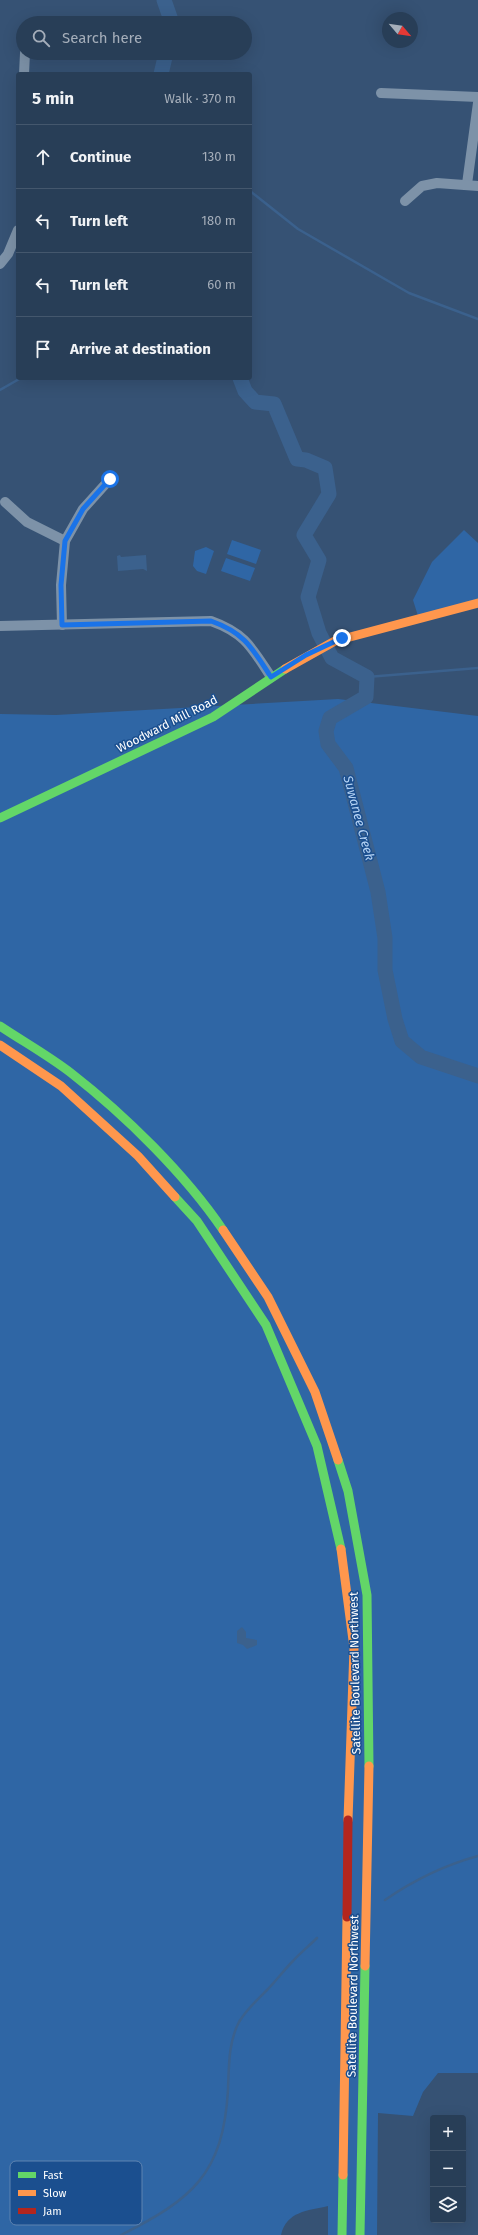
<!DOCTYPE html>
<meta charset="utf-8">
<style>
body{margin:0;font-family:"Fira Sans",sans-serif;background:#30455d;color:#f1f3f6}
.controls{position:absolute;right:12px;bottom:12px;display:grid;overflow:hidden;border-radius:4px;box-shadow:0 4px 16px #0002}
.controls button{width:36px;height:36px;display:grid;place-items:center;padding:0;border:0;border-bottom:1px solid #44576d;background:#283e57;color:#f1f3f6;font:20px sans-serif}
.compass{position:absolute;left:382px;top:12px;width:36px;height:36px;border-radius:50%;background:#283e57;box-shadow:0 4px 16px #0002;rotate:119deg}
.stop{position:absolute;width:12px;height:12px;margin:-9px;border:3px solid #1a73e8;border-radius:50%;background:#fff}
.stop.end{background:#1a73e8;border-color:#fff;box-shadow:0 1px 4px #0008}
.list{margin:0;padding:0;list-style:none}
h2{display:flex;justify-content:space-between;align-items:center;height:52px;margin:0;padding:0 16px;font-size:17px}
h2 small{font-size:13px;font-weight:400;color:#a5aeba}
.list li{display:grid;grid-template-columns:26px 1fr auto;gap:12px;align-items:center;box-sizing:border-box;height:64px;padding:0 16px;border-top:1px solid #44576d}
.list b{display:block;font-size:15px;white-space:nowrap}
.list em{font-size:13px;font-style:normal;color:#a5aeba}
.icon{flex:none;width:22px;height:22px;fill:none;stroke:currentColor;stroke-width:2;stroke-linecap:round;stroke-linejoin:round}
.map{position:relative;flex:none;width:478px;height:2235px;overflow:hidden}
.search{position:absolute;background:#283e57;box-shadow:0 4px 16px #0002;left:16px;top:16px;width:236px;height:44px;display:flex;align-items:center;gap:10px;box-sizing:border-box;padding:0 14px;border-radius:22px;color:#a5aeba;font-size:15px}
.panel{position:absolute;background:#283e57;box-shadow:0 4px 16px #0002;left:16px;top:72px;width:236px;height:308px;border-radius:4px}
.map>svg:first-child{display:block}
</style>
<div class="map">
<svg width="478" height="2235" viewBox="0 0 478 2235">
<rect width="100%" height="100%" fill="#365274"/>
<g fill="#2f66a5">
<path d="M464,530L478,543V599L418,616L413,600L432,562Z"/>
<path d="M232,540L261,550L256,564L227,554Z"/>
<path d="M206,547L214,551L206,574L197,571L193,566L195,551Z"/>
<path d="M226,558L255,568L250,581L221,571Z"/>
<path d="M338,699L478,716V2073H438L423,2092L413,2116L378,2113L377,2235H328V2206C307,2211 287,2211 281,2235H0V714L56,715Z"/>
</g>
<g fill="#3b618d">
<path d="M120,555L121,557L146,555L147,571L143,569L118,571L117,556Z"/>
<path d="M242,1627L246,1632V1638L257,1640V1645L247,1649L243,1645L237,1643V1631Z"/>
</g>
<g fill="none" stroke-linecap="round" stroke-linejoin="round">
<g stroke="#3b618d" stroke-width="2.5">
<path d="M250,191L298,229L409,293L478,319"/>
<path d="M0,390L21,378"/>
<path d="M367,677L478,668"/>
<path d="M385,1900C414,1880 445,1865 478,1856"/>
<path d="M121,2235C192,2199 223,2175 228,2090C229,2068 228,2043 239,2022C246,2010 257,2000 267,1990C276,1981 284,1970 293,1961C300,1953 309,1946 317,1938"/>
</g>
<g stroke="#3b618d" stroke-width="15">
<path d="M164,0L172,23"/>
<path d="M161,74L166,53"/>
<path d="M240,378L245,391L255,402L274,404L297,459L306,460L325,468L329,494L304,535L319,560L308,597L319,633L332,658L367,677L366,697L330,718L326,731L328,744L346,768L378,892L385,938V970L395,1019L402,1041L421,1057L478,1076"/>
</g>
<g stroke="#7d92a8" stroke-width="10">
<path d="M24,74L25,53"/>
<path d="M381,93L478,97"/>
<path d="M467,184L478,103"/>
<path d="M405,201L422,186L437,183L478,186"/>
<path d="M0,264L8,254L18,230"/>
<path d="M5,502L27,522L65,541"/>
<path d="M62,625L61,585L65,541L83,509L110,479"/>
<path d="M0,626L211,621C245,633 252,648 271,677"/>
</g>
<g stroke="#63d668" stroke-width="9">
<path d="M0,818L213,717L285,669"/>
<path d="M0,1026C24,1042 49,1056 71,1073C125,1115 185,1174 223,1230"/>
<path d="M175,1197L197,1221L266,1325L317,1446L341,1549"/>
<path d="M338,1460L348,1491L367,1595L369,1766"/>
<path d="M342,2235L343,2175"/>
<path d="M360,2235L365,1966"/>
</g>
<g stroke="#ff974d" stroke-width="9">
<path d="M285,669L335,641L478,603"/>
<path d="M0,1045L61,1086L138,1156L175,1197"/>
<path d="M223,1230L268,1297L315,1392L338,1460"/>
<path d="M341,1549L354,1648L348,1820"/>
<path d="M365,1966L369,1766"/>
<path d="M343,2175L347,1917"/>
</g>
<path stroke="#b3261e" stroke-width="9" d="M347,1917L348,1820"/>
</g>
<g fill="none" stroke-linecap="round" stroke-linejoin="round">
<path stroke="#1a73e8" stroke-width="5" d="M110,479L83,509L65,541L61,585L62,625L211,621C245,633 252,648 271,677L306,655L342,638"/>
</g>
<g text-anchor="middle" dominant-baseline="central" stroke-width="3" stroke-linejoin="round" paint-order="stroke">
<g font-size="12" fill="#fff" stroke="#1b4f8f">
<text transform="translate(167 724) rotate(-27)">Woodward Mill Road</text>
<text transform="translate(355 1673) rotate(-91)">Satellite Boulevard Northwest</text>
<text transform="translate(353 1996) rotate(-89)">Satellite Boulevard Northwest</text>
</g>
<g font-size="13" font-style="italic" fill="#b5d3f5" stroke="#1b4f8f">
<text transform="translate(359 818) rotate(75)">Suwanee Creek</text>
</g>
</g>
<rect x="10" y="2161" width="132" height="64" rx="6" fill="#1b4f8f" stroke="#5f84b1" stroke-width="1"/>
<rect x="18" y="2172" width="18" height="6" fill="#63d668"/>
<rect x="18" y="2190" width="18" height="6" fill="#ff974d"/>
<rect x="18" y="2208" width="18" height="6" fill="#b3261e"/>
<g font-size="11" fill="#fff">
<text x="43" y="2179">Fast</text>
<text x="43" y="2197">Slow</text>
<text x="43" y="2215">Jam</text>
</g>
</svg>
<div class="controls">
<button>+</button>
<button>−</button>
<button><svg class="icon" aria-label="layers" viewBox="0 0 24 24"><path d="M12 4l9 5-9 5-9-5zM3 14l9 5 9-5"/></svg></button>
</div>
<svg class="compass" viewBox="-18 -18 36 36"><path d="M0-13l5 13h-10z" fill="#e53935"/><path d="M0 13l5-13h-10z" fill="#a5aeba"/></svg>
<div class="stop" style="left:110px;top:479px"></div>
<div class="stop end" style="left:342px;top:638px"></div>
<div class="search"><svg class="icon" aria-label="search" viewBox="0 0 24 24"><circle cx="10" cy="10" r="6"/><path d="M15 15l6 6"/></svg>Search here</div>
<section class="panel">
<h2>5 min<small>Walk · 370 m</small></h2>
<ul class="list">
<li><svg class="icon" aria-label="ahead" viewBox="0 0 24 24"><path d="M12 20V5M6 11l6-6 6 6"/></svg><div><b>Continue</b></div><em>130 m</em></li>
<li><svg class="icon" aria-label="left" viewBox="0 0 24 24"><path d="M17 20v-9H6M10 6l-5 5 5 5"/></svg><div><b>Turn left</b></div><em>180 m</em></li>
<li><svg class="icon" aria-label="left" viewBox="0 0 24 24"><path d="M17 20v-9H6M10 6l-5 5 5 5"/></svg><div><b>Turn left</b></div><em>60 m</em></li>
<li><svg class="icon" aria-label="arrive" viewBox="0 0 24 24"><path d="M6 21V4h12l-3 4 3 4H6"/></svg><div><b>Arrive at destination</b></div></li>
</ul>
</section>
</div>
